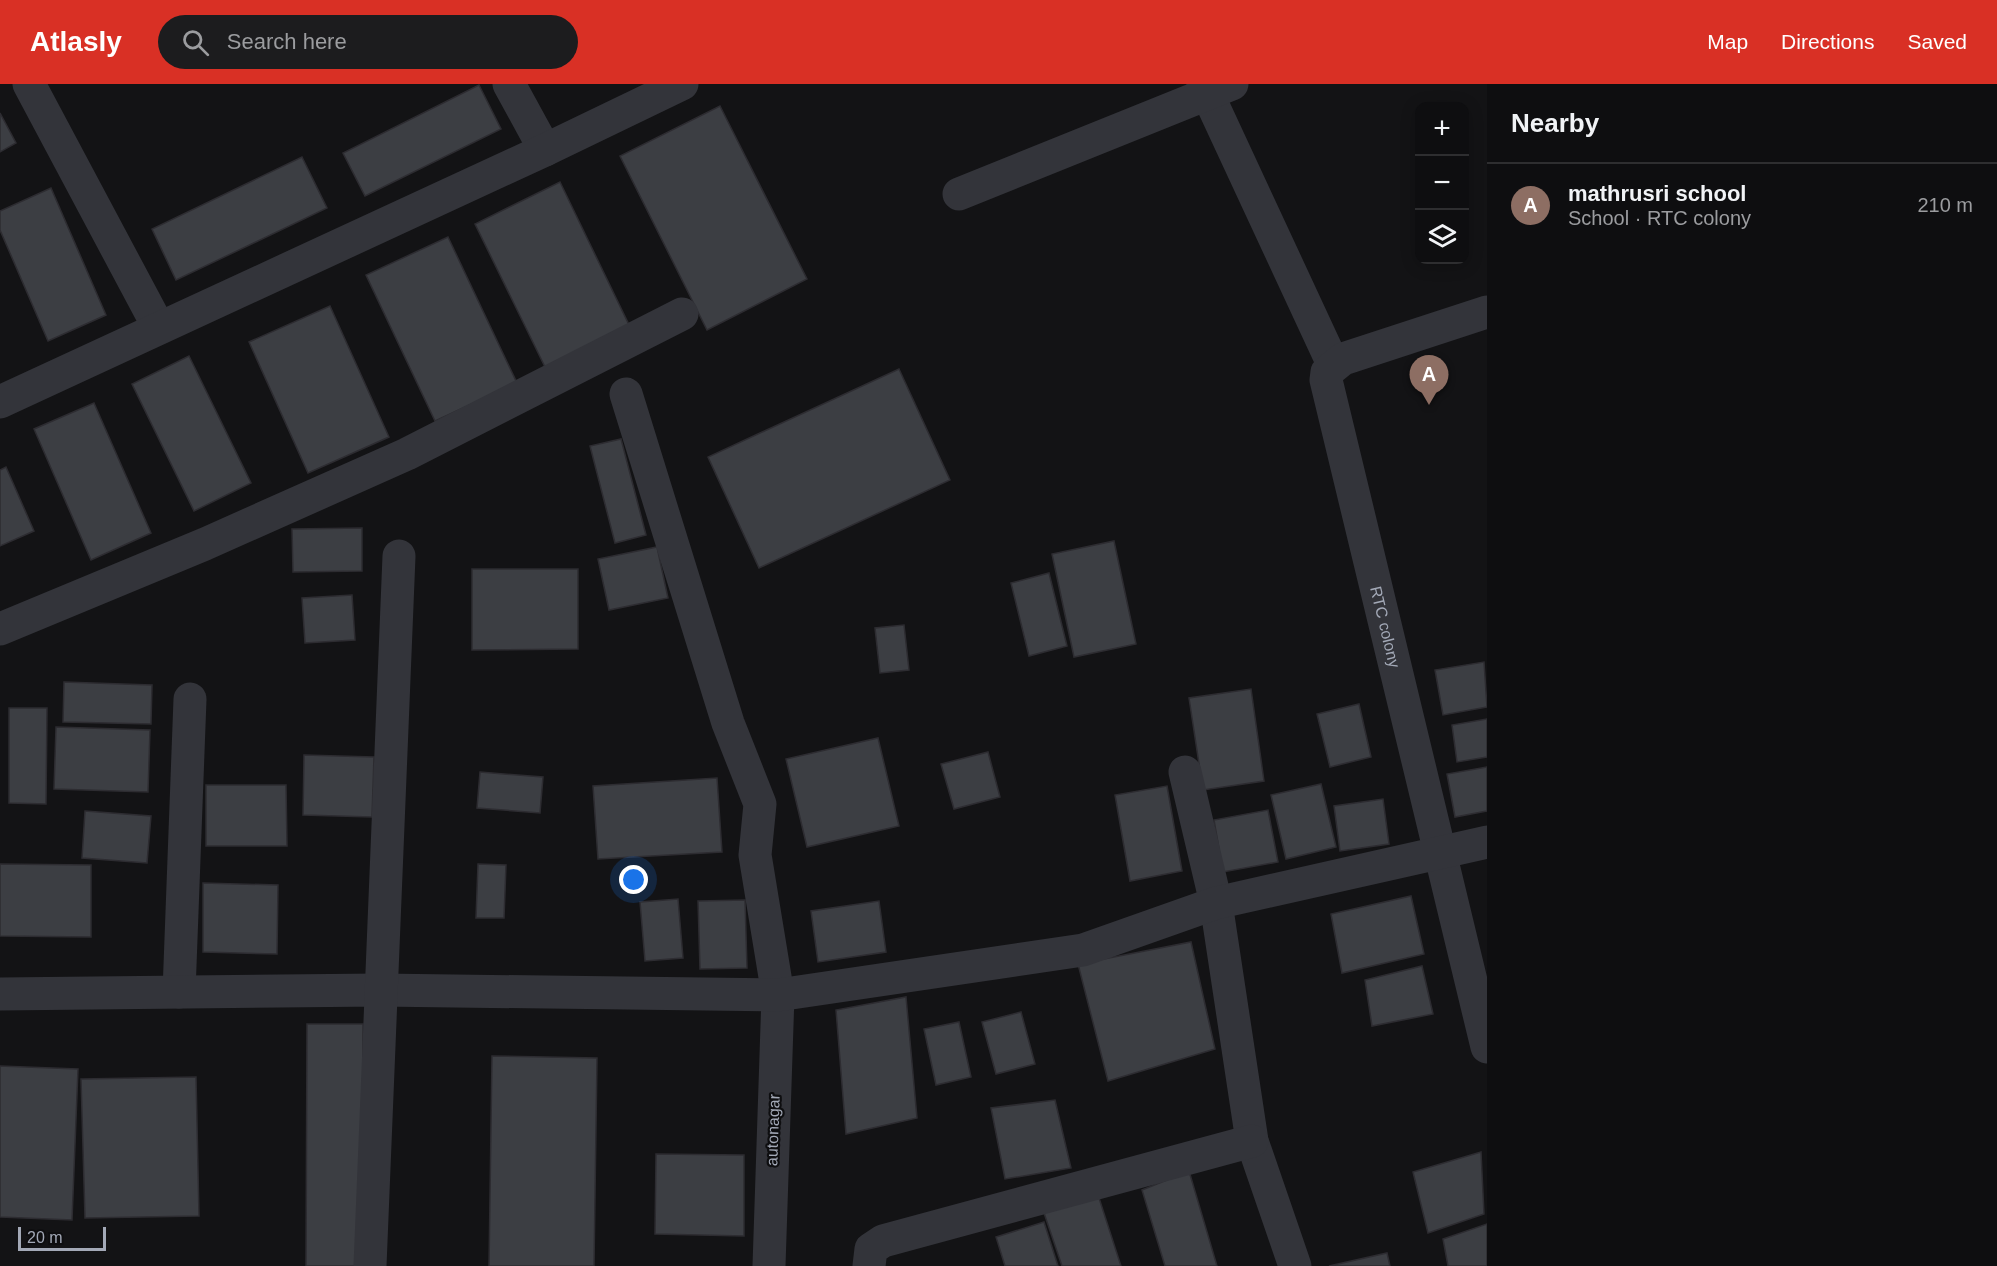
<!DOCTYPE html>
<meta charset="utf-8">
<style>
body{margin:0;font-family:Arial,sans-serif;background:#1c1c1e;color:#f1f3f6}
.controls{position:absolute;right:18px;top:18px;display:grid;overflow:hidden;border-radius:12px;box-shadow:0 3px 15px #0003}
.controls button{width:54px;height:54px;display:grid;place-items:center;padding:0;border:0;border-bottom:2px solid #2e2e30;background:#0e0e10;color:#f1f3f6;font:30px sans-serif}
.scale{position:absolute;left:18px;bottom:15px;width:88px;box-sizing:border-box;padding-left:6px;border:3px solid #a3a9b7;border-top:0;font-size:16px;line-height:21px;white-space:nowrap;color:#a3a9b7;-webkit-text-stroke:4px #0e0e10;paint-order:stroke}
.you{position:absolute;left:634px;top:796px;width:21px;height:21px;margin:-15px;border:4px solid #fff;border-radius:50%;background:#1a73e8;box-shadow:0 0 0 9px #1a73e833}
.badge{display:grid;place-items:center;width:39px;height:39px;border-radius:50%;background:#d93025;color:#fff;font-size:20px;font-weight:700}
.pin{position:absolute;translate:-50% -50px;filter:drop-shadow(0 2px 3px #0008)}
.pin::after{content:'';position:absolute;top:32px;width:21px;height:18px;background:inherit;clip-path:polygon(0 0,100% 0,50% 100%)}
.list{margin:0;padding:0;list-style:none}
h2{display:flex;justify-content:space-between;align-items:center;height:78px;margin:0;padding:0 24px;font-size:26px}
h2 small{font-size:20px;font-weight:400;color:#9b9c9f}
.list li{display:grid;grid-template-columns:39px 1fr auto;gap:18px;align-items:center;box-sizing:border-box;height:84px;padding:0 24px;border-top:2px solid #2e2e30}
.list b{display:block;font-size:22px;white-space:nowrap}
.list p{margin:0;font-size:20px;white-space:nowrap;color:#9b9c9f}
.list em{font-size:20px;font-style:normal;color:#9b9c9f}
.icon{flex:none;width:33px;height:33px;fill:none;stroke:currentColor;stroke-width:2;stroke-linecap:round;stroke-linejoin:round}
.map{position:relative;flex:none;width:1487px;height:1182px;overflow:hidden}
header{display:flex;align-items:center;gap:36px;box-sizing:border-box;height:84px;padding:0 30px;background:#d93025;color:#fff}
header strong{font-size:28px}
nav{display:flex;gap:33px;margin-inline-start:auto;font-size:21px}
.search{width:420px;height:54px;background:#1c1c1e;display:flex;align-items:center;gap:15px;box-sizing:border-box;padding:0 21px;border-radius:33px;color:#9b9c9f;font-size:22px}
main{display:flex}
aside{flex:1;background:#0e0e10}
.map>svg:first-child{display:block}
</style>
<header>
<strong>Atlasly</strong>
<div class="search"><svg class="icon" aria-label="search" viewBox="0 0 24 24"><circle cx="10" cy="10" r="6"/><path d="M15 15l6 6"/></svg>Search here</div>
<nav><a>Map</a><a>Directions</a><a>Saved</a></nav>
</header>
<main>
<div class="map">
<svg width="1487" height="1182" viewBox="0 0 1487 1182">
<rect width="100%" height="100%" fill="#131315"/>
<g fill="#3c3e43" stroke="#2d2c31" stroke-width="1.5">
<path d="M479,1L501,45L365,112L343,69Z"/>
<path d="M720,22L807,195L707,246L620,72Z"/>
<path d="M0,29L16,59L0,68Z"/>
<path d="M302,73L327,124L176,196L152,145Z"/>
<path d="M560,98L631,245L546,285L475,140Z"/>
<path d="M51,104L106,231L48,257L0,146V127Z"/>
<path d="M448,153L517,299L435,337L366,191Z"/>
<path d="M330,222L389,353L308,389L249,258Z"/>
<path d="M189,272L251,399L194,427L132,300Z"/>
<path d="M899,285L950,396L759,484L708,373Z"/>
<path d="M94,319L151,449L91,476L34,345Z"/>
<path d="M621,355L646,451L615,459L590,362Z"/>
<path d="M6,383L34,447L0,462V386Z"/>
<path d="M362,444V487L293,488L292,445Z"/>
<path d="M1114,457L1136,560L1074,573L1052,470Z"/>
<path d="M657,463L668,514L609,526L598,475Z"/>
<path d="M472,485H578V565L472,566Z"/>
<path d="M1049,489L1067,562L1029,572L1011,499Z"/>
<path d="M352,511L355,556L305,559L302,514Z"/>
<path d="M904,541L909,586L880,589L875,544Z"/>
<path d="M1484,578L1487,623L1443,631L1435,586Z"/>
<path d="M64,598L152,601L151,640L63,638Z"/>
<path d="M1251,605L1264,697L1203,706L1189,614Z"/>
<path d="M1359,620L1371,673L1330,683L1317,630Z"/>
<path d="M9,624H47L46,720L9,719Z"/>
<path d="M1487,635V673L1457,678L1452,641Z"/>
<path d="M56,643L150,646L148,708L54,705Z"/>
<path d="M878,654L899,742L807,763L786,675Z"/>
<path d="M988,668L1000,713L954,725L941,680Z"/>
<path d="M304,671L374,673L372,733L303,731Z"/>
<path d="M1487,683V727L1455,733L1447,690Z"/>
<path d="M480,688L543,693L540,729L477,724Z"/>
<path d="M717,694L722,768L598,775L593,702Z"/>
<path d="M1321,700L1336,763L1286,775L1271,711Z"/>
<path d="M206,701H286L287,762H206Z"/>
<path d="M1167,702L1182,787L1130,797L1115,711Z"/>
<path d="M1383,715L1389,760L1340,767L1334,722Z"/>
<path d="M1268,726L1278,778L1223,788L1214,736Z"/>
<path d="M85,727L151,732L147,779L82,774Z"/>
<path d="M0,780L91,781V853L0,852Z"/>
<path d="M478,780L506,781L504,834H476Z"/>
<path d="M203,799L278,801L277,870L203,868Z"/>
<path d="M1411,812L1424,870L1342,889L1331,830Z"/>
<path d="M678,815L683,874L645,877L640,818Z"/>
<path d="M745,816L747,884L700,885L698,817Z"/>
<path d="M879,817L886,868L818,878L811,827Z"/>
<path d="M1191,858L1215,965L1108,997L1078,880Z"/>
<path d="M1422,882L1433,930L1372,942L1365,896Z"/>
<path d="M906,913L917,1034L846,1050L836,926Z"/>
<path d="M1021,928L1035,980L996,990L982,938Z"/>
<path d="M959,938L971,993L936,1001L924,945Z"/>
<path d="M307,940H363L362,1182H306Z"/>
<path d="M492,972L597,974L594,1182H489Z"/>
<path d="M0,982L78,985L72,1136L0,1133Z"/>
<path d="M196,993L199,1132L85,1134L81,995Z"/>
<path d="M1055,1016L1071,1084L1005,1095L991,1024Z"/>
<path d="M1481,1068L1484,1130L1428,1149L1413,1088Z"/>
<path d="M656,1070L744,1071V1152L655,1150Z"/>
<path d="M1189,1087L1217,1182H1165L1142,1106Z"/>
<path d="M1099,1114L1121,1182H1062L1043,1126Z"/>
<path d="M1044,1138L1058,1182H1005L996,1153Z"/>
<path d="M1487,1140V1182H1448L1443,1155Z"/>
<path d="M1387,1169L1390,1182H1329Z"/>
</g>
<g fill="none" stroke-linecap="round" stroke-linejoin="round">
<g stroke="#33343a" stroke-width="33">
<path d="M29,0L159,244"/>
<path d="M509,0L545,66"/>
<path d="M1203,0L1333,280"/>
<path d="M959,110L1232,0"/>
<path id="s1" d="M1487,228L1343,275L1327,288L1326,296L1487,963"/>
<path d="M626,310L728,639L760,720L755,771L778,911L769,1182"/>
<path d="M0,318L545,66L682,0"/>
<path d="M0,545L205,460L407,370L682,230"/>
<path d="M1185,688L1216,819L1252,1057L1295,1182"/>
<path d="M179,908L190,615"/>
<path d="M0,910L380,906L778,911L1083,866L1216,819L1487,758"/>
<path d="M370,1182L399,472"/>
<path d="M869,1182L871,1165L883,1157L1252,1057"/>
</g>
</g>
<g text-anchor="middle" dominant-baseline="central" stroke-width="4.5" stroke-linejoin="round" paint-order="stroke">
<g font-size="16" fill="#a3a9b7" stroke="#0e0e10">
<text stroke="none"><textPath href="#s1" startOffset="434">RTC colony</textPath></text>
<text transform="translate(773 1046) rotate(-88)">autonagar</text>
</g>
</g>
</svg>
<div class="controls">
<button>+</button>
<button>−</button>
<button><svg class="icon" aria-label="layers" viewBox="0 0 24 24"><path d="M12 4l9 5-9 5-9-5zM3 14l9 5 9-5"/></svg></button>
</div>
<div class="scale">20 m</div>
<div class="you"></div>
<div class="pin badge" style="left:1429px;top:321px;background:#8d6e63">A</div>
</div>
<aside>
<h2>Nearby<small></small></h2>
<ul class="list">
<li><span class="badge" style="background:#8d6e63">A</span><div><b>mathrusri school</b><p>School · RTC colony</p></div><em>210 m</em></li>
</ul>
</aside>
</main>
